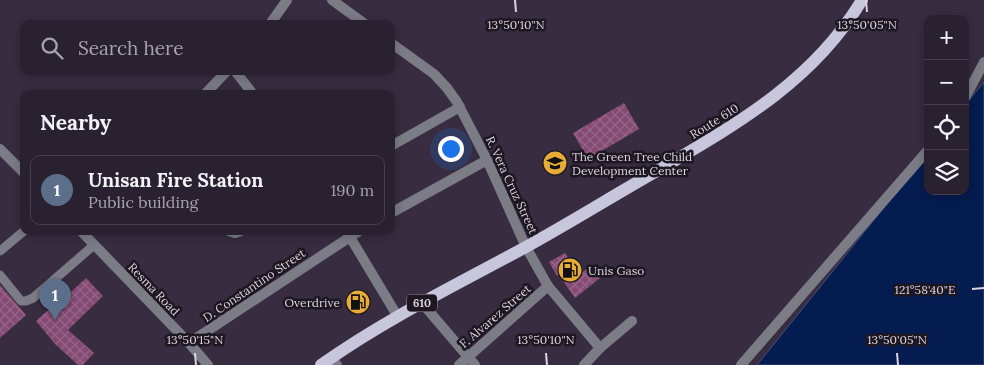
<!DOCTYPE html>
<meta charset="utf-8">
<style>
body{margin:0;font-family:Lora,serif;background:#362e3c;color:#f1f3f6}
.controls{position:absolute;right:15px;top:15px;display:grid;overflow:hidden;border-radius:10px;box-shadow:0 2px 12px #0003}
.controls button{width:45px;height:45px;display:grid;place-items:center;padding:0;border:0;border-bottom:1px solid #463e4c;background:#2a2130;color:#f1f3f6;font:25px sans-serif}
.you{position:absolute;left:450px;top:148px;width:18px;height:18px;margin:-12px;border:4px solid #fff;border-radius:50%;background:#1a73e8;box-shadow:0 0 0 8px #1a73e833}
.badge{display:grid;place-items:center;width:32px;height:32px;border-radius:50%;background:#e6ac36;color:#fff;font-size:16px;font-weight:700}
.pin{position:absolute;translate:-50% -41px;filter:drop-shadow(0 1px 2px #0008)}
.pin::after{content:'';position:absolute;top:26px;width:18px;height:15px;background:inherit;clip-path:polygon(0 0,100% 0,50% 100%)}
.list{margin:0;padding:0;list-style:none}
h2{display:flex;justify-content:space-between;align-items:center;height:65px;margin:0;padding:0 20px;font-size:21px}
h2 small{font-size:16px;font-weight:400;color:#a5a3ab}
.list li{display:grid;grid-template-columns:32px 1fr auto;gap:15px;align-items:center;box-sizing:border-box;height:70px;margin:0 10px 10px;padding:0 10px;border:1px solid #463e4c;border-radius:10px}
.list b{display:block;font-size:19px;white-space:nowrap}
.list p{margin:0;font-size:16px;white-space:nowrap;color:#a5a3ab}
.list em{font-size:16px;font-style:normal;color:#a5a3ab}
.icon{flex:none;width:28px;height:28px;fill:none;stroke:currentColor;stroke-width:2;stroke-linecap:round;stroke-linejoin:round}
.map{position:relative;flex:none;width:984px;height:365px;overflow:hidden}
.search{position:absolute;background:#2a2130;box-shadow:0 2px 12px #0003;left:20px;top:20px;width:375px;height:55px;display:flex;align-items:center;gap:12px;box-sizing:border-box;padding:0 18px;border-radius:10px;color:#a5a3ab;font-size:19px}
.panel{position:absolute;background:#2a2130;box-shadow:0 2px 12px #0003;left:20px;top:90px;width:375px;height:145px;border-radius:10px}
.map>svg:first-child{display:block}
</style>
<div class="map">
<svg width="984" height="365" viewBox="0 0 984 365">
<defs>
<pattern id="building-cross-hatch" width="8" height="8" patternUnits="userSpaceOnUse" patternTransform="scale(1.25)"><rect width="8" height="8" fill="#864b75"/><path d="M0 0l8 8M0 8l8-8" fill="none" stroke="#966488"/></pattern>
</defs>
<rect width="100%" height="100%" fill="#382c40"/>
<path fill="#041c4f" stroke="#45537b" d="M984,82V365H757L928,153V191H965V105Z"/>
<g fill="url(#building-cross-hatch)">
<path d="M624,103L639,129L588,159L573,133Z"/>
<path d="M565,253L578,275L591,266L600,278L575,298L559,275L557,276L549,262Z"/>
<path d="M86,278L103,296L68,330L94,353L83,365H78L55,344L36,321L58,301L59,303Z"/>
<path d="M0,285L26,315L0,338Z"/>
</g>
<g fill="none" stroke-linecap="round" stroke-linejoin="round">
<g stroke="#7c7c87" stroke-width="9">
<path d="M0,251L24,231"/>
<path d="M0,275L21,301H26L33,298L94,245"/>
</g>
<g stroke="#7c7c87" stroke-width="10">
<path d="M332,0L365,24"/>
<path d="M270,24L287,0"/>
<path d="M391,43L434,74L447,88L457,102L487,160L526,247L548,286L600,348"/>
<path d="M235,71L253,94"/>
<path d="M205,94L227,71"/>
<path d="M965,98L984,62"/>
<path d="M391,146L460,107"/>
<path d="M0,149L24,173"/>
<path d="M391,213L487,160"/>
<path d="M81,231L189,343L208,365"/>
<path d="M229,231L235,233L241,231"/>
<path d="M347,232L398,317"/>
<path d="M422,303L475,365"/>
<path d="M189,343L359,231"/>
<path d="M336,364L337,365"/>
<path d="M459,365L548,286"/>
<path d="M584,365L600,348L632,321"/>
<path d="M741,365L928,150"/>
</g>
<path stroke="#c7c6dd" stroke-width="12" d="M321,365C384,320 456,285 524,248C568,224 611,197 655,172C735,125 813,82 862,0"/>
</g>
<path fill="none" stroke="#dcd4e1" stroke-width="2" d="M515,0L516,12M866,0L867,12M972,289L984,288M195,353L196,365M546,353L547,365M897,353L898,365"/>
<defs>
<symbol id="school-disc" viewBox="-11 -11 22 22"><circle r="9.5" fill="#e6ac36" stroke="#1c1720"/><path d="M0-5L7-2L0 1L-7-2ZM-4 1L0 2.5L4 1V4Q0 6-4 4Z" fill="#111"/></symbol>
<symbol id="fuel-disc" viewBox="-11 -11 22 22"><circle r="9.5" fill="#e6ac36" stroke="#1c1720"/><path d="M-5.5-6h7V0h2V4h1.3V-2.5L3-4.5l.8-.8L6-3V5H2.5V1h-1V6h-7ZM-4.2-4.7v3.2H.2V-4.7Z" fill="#111"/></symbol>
</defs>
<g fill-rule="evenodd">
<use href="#school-disc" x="541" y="149" width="28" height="28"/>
<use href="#fuel-disc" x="556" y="256" width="28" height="28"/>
<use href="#fuel-disc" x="344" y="288" width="28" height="28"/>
</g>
<g text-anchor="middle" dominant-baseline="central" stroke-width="5" stroke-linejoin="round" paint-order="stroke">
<rect fill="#1c1720" stroke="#a29ba7" stroke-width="1" x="407" y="294.5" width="30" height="17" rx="4"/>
<g font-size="11" font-weight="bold" fill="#dcd4e1">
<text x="422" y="303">610</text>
</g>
<g font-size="12" fill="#dcd4e1" stroke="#1c1720">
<text transform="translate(714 121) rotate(-32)">Route 610</text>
<text transform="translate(512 185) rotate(65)">R. Vera Cruz Street</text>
<text transform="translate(254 285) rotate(-34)">D. Constantino Street</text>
<text transform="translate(154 289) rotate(46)">Resma Road</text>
<text transform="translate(495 316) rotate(-41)">F. Alvarez Street</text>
</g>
<g font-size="12" fill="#dcd4e1" stroke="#1c1720" text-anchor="start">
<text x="572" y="156">The Green Tree Child<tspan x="572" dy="14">Development Center</tspan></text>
<text x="588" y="270">Unis Gaso</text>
<text x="340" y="302" text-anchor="end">Overdrive</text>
</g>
</g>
<g font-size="12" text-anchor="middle" fill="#dcd4e1" stroke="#1c1720" stroke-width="5" stroke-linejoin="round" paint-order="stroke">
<text x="516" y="29">13°50'10"N</text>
<text x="867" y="29">13°50'05"N</text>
<text x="925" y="294">121°58'40"E</text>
<text x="195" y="344">13°50'15"N</text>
<text x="546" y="344">13°50'10"N</text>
<text x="897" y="344">13°50'05"N</text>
</g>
</svg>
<div class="controls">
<button>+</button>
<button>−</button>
<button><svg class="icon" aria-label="locate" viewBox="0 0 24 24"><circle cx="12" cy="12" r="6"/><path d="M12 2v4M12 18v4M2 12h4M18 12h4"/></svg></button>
<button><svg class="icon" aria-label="layers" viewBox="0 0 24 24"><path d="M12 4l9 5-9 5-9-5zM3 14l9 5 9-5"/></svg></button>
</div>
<div class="you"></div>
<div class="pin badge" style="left:55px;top:320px;background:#5c6f8a">1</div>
<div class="search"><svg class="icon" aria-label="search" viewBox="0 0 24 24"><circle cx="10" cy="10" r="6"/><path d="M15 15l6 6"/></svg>Search here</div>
<section class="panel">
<h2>Nearby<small></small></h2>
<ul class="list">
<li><span class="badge" style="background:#5c6f8a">1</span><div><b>Unisan Fire Station</b><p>Public building</p></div><em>190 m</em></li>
</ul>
</section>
</div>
